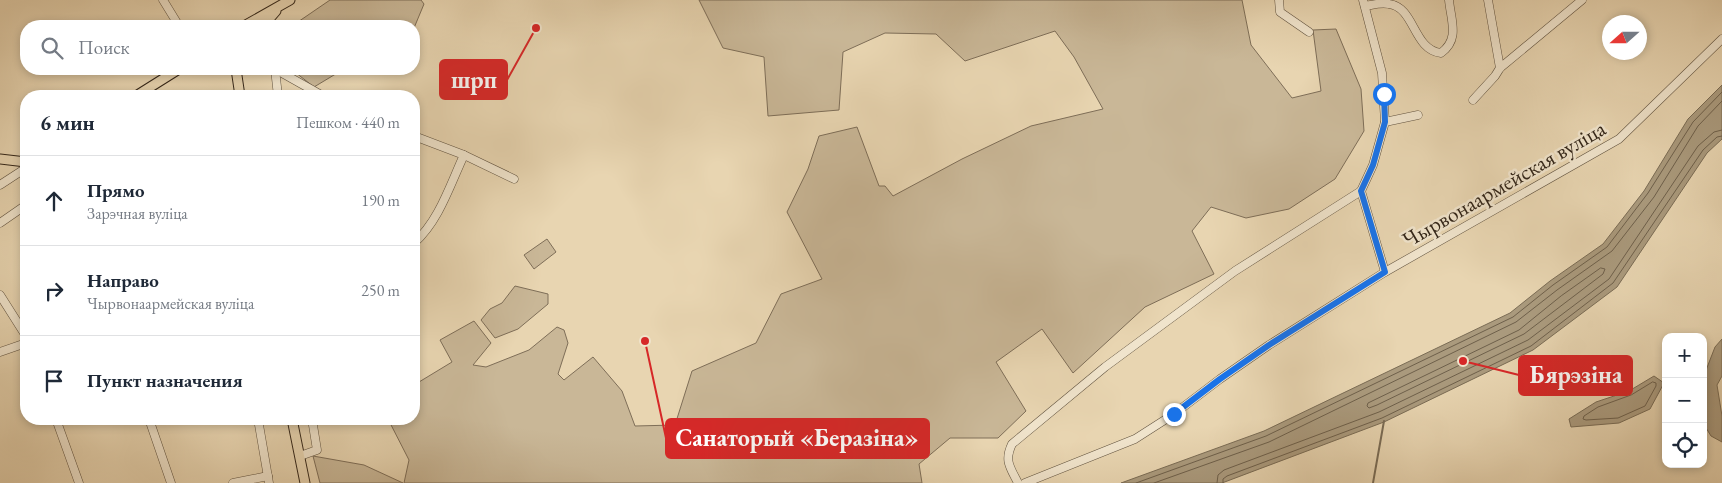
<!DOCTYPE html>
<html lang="ru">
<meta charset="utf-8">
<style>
body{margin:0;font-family:"EB Garamond",serif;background:#f2f2f3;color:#1f2937}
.controls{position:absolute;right:15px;bottom:15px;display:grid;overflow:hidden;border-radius:10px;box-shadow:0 2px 8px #0003}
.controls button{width:45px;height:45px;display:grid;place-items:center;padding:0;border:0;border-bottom:1px solid #e0e1e3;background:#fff;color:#1f2937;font:25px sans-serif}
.compass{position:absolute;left:1602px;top:15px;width:45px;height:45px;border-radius:50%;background:#fff;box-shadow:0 2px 8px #0003;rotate:249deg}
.stop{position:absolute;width:15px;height:15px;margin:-11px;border:4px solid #1a73e8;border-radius:50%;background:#fff}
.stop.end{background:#1a73e8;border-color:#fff;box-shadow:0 1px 5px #0008}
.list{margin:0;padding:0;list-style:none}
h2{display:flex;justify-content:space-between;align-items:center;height:65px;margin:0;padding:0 20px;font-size:21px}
h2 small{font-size:16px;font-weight:400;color:#747a83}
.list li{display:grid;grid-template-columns:32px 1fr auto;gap:15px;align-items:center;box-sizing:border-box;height:90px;padding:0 20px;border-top:1px solid #e0e1e3}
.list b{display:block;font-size:19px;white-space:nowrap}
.list p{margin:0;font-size:16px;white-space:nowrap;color:#747a83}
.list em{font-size:16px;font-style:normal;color:#747a83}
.icon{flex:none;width:28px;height:28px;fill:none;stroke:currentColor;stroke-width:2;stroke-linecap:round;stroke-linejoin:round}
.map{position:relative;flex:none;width:1722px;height:483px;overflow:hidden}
.search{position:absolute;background:#fff;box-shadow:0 2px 8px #0003;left:20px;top:20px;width:400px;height:55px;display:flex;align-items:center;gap:12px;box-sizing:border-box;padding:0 18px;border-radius:20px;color:#747a83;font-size:19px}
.panel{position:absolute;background:#fff;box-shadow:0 2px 8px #0003;left:20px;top:90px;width:400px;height:335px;border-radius:20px}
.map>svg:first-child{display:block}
</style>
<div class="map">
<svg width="1722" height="483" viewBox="0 0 1722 483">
<rect width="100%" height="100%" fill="#e8d5b1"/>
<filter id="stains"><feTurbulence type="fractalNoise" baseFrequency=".004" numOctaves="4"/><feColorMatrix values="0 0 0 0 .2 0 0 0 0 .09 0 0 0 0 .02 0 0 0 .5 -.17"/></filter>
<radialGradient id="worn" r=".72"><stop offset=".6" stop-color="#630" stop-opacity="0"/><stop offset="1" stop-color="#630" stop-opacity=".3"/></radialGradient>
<g fill="#c9b797" stroke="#7e6e58">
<path d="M330,0H421L424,4L414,28V26H292Z"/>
<path d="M699,0H1242L1251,45L1292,98L1321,91L1313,30L1336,29L1361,89L1364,131L1335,179L1289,209L1246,218L1211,207L1192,231L1214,274L1145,307L1073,373L1042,329L996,362L1026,411L998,438H950L919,464L922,483H404L409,460L388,419H414V372L419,382L452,362L440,340L474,321L491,343L473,365L486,367L529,350L557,327L564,330L568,343L558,374L564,380L593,357L622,391L635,426L675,425L692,371L756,343L781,294L822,279L787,212L808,169L819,136L857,127L879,186H885L893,196L962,159L1031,126L1103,109L1074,57L1055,31L965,61L936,34L885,33L843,52L839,110L768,116L764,57L723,48Z"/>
<path d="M291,69H344L314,87Z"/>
<path d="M547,239L556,252L534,269L524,255Z"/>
<path d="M515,286L548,294V304L518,329L495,338L481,320L490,309L502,303Z"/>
<path d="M313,456L364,465L403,483H320Z"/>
</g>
<g fill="#aa9a7d" stroke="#7a6c55">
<path d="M1722,85V139L1707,153L1617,287L1533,350L1384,422L1222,483H1121L1264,431L1510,313L1550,281L1603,244L1644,191L1688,119Z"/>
<path d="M1722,339V376L1717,385L1722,416V442L1711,436L1703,423V378L1715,347Z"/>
<path d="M1654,376L1664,383L1650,409L1619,423L1571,427L1569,419L1596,402L1629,391Z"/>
</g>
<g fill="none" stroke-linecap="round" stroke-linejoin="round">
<g stroke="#6e604b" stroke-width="1">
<path d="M1601,268L1605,269L1603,274L1524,334L1377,405L1369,408L1367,406L1368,403L1519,330L1561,296Z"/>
<path d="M1653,382L1656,383V386L1645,406L1618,418L1586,420L1583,419L1584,416L1598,407L1631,395Z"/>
<path d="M1136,483L1266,436L1513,317L1553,285L1607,247L1648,193L1693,122L1722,92"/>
<path d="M1154,483L1269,442L1516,322L1557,290L1612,251L1654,197L1698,126L1722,101"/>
<path d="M1217,483L1218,475L1224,470L1379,412L1528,340L1609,279L1698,146L1714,132L1722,130"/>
<path d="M1223,483V479L1227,476L1382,418L1531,346L1613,283L1703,150L1717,137L1722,136"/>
</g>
<path stroke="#7a6c55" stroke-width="2" d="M1373,483L1384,421"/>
<defs>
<g id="minor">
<path d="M163,0L179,26"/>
<path d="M1279,0L1280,12L1309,32"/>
<path d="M1363,0L1382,73L1385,122L1373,165L1361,191L1385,272"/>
<path d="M1488,0L1500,68"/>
<path d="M1365,6C1372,5 1381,2 1389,4C1415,7 1413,50 1441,53C1460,39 1451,21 1449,0"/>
<path d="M275,69L323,96"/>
<path d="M275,69L278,96"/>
<path d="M1473,100L1495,76L1500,68L1582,0"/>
<path d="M1385,122L1418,115"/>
<path d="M414,136L464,155L514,179"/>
<path d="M0,185L26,168"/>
<path d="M0,223L26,205"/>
<path d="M414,243C439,221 450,185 464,155"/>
<path d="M0,295L26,336"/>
<path d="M0,352L26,343"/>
<path d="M56,419L79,483"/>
<path d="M149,419L171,483"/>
<path d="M258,419L269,483"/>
<path d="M300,456L317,450L312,419"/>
<path d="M233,483L268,476"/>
<path d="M1018,483C1010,467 1004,461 1012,444L1105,367L1235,271L1361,191"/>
<path d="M1025,483L1135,439L1174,414L1220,379L1269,345L1385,272L1619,139L1722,39"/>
</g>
<g id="major">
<path d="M244,26L290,0"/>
<path d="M263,26L276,11"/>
<path d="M236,69L240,96"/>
<path d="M136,96L179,69"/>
<path d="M0,159L26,162"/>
<path d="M292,419L305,483"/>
</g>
</defs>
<use href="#minor" stroke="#60523f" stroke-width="9"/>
<use href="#major" stroke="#332619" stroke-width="11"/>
<use href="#minor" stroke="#f0e4cc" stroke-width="8"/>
<use href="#major" stroke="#e8d5b1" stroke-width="9"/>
</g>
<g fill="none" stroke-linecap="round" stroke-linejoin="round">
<path stroke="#1a73e8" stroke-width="6" d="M1174,414L1220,379L1269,345L1385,272L1361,191L1373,165L1385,122L1384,94"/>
</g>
<g text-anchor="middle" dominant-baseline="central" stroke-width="5" stroke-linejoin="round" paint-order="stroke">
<g font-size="22" fill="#332619" stroke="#f0e4cc">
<text transform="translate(1504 184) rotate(-30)">Чырвонаармейская вуліца</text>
</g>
</g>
<path fill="none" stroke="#d62828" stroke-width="2" d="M536 28L507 80M1463 361L1519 375M645 341L666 438"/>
<g fill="#d62828" stroke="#f0e4cc" stroke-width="2">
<circle cx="536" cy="28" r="5"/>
<circle cx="1463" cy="361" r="5"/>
<circle cx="645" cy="341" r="5"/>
</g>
<g fill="#d62828" stroke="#d62828" stroke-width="2">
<rect x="440" y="60" width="67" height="39" rx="5"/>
<rect x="1519" y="356" width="113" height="39" rx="5"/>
<rect x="666" y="419" width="263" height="39" rx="5"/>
</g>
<g font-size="24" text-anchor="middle" font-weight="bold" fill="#fff">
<text x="474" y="88">шрп</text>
<text x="1576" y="383">Бярэзіна</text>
<text x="797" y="446">Санаторый «Беразіна»</text>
</g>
<rect width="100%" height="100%" filter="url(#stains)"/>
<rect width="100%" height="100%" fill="url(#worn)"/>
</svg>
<div class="controls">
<button>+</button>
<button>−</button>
<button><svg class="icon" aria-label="locate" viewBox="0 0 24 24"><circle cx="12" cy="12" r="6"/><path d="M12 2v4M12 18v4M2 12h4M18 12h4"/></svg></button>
</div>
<svg class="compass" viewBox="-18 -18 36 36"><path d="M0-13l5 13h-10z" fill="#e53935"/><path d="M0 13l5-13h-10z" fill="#747a83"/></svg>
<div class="stop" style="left:1384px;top:94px"></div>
<div class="stop end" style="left:1174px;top:414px"></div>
<div class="search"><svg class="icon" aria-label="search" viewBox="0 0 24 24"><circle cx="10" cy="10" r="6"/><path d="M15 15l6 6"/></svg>Поиск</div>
<section class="panel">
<h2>6 мин<small>Пешком · 440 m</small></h2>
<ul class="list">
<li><svg class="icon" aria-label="ahead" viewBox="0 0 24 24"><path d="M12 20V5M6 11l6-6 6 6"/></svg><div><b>Прямо</b><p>Зарэчная вуліца</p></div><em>190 m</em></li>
<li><svg class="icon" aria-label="right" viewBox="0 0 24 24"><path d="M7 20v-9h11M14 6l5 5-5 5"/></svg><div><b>Направо</b><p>Чырвонаармейская вуліца</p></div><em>250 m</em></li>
<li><svg class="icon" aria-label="arrive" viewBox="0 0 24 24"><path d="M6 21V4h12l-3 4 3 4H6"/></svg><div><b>Пункт назначения</b></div></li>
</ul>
</section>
</div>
